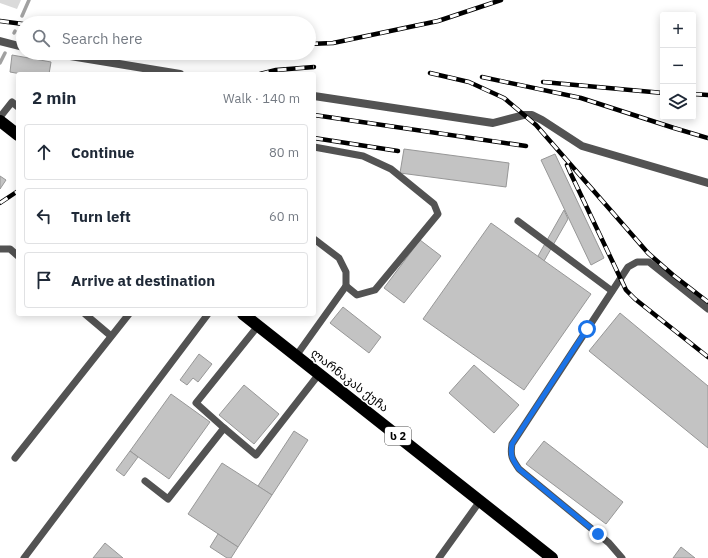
<!DOCTYPE html>
<meta charset="utf-8">
<style>
body{margin:0;font-family:"IBM Plex Sans","Noto Sans Georgian",sans-serif;background:#f2f2f3;color:#1f2937}
.controls{position:absolute;right:12px;top:12px;display:grid;overflow:hidden;border-radius:4px;box-shadow:0 2px 10px #0003}
.controls button{width:36px;height:36px;display:grid;place-items:center;padding:0;border:0;border-bottom:1px solid #e0e1e3;background:#fff;color:#1f2937;font:20px sans-serif}
.stop{position:absolute;width:12px;height:12px;margin:-9px;border:3px solid #1a73e8;border-radius:50%;background:#fff}
.stop.end{background:#1a73e8;border-color:#fff;box-shadow:0 1px 4px #0008}
.list{margin:0;padding:0;list-style:none}
h2{display:flex;justify-content:space-between;align-items:center;height:52px;margin:0;padding:0 16px;font-size:17px}
h2 small{font-size:13px;font-weight:400;color:#747a83}
.list li{display:grid;grid-template-columns:26px 1fr auto;gap:12px;align-items:center;box-sizing:border-box;height:56px;margin:0 8px 8px;padding:0 8px;border:1px solid #e0e1e3;border-radius:4px}
.list b{display:block;font-size:15px;white-space:nowrap}
.list em{font-size:13px;font-style:normal;color:#747a83}
.icon{flex:none;width:22px;height:22px;fill:none;stroke:currentColor;stroke-width:2;stroke-linecap:round;stroke-linejoin:round}
.map{position:relative;flex:none;width:708px;height:558px;overflow:hidden}
.search{position:absolute;background:#fff;box-shadow:0 2px 10px #0003;left:16px;top:16px;width:300px;height:44px;display:flex;align-items:center;gap:10px;box-sizing:border-box;padding:0 14px;border-radius:22px;color:#747a83;font-size:15px}
.panel{position:absolute;background:#fff;box-shadow:0 2px 10px #0003;left:16px;top:72px;width:300px;height:244px;border-radius:4px}
.map>svg:first-child{display:block}
</style>
<div class="map">
<svg width="708" height="558" viewBox="0 0 708 558">
<rect width="100%" height="100%" fill="#fff"/>
<path fill="#dadada" d="M0,0H21L17,9L0,3Z"/>
<g fill="none" stroke-linecap="round" stroke-linejoin="round">
<g stroke="#a1a1a1" stroke-width="3.5">
<path d="M22,16L29,0"/>
<path d="M14,33L15,31"/>
<path d="M0,63L5,53"/>
</g>
</g>
<g fill="#c3c3c3" stroke="#979797">
<path d="M12,55L51,62L49,74H21L10,72Z"/>
<path d="M404,149L509,163L506,187L400,173Z"/>
<path d="M555,154L604,258L591,265L541,160Z"/>
<path d="M0,176L6,180L0,189Z"/>
<path d="M564,210L568,219L544,261L538,256Z"/>
<path d="M491,223L591,294L524,390L423,319Z"/>
<path d="M420,240L441,256L404,303L384,288Z"/>
<path d="M343,307L381,337L369,353L330,323Z"/>
<path d="M620,313L708,386V448L589,351Z"/>
<path d="M199,354L212,364L198,382L193,378L187,385L180,380Z"/>
<path d="M474,365L519,405L494,433L449,393Z"/>
<path d="M244,385L279,414L254,444L219,415Z"/>
<path d="M171,394L210,422L169,479L130,451Z"/>
<path d="M294,431L308,440L272,495L258,486Z"/>
<path d="M544,441L623,502L606,524L526,464Z"/>
<path d="M130,451L138,457L124,476L116,470Z"/>
<path d="M222,463L272,495L238,547L188,514Z"/>
<path d="M218,534L238,547L231,558H227L210,547Z"/>
<path d="M105,543L123,558H93Z"/>
<path d="M681,547L695,558H673Z"/>
</g>
<g fill="none" stroke-linecap="round" stroke-linejoin="round">
<g stroke="#535353" stroke-width="7">
<path d="M0,117L12,102L18,107"/>
<path d="M314,147L363,156L391,169L434,204L438,214L375,290L357,295L346,286"/>
<path d="M518,221L612,291"/>
<path d="M0,249H10L18,256"/>
<path d="M85,314L111,336"/>
<path d="M296,356L346,286V272L339,258L314,239"/>
<path d="M224,428L196,403L258,326"/>
<path d="M15,458L129,314"/>
<path d="M145,481L168,499L224,428L256,455L319,374"/>
<path d="M24,558L208,314"/>
<path d="M439,558L480,501"/>
<path d="M622,558L609,543L519,469C512,459 510,456 512,444L628,267L637,262H649L708,309"/>
</g>
<g stroke="#535353" stroke-width="8">
<path d="M0,41L23,47"/>
<path d="M52,53L180,74"/>
<path d="M314,96L493,123L524,115H532L542,120L582,146L708,183"/>
</g>
<g stroke="#000" stroke-width="12">
<path d="M0,121L18,135"/>
<path d="M243,314L552,558"/>
</g>
<defs>
<g id="rail">
<path d="M0,21L23,24"/>
<path d="M309,44L333,43L438,21L501,0"/>
<path d="M430,73L469,82L504,98L536,125L648,253L673,275L708,302"/>
<path d="M260,74L276,70L314,67"/>
<path d="M482,77L581,98L674,128L708,138"/>
<path d="M543,82L663,93"/>
<path d="M693,94L708,95"/>
<path d="M314,115L526,146"/>
<path d="M314,138L398,151"/>
<path d="M567,165L570,172L626,290L635,299L708,357"/>
<path d="M0,203L18,191"/>
</g>
</defs>
<use href="#rail" stroke="#000" stroke-width="4.5"/>
<use href="#rail" stroke="#fff" stroke-width="3" stroke-dasharray="9" stroke-linecap="butt"/>
</g>
<g fill="none" stroke-linecap="round" stroke-linejoin="round">
<path stroke="#1a73e8" stroke-width="5" d="M587,329L512,444C510,456 512,459 519,469L598,534"/>
</g>
<g text-anchor="middle" dominant-baseline="central" stroke-width="3" stroke-linejoin="round" paint-order="stroke">
<rect fill="#fff" stroke="#4c4c4c" stroke-width="1" x="385" y="427" width="26" height="18" rx="3"/>
<g font-size="11" font-weight="bold" fill="#000">
<text x="398" y="436">ს 2</text>
</g>
<g font-size="12" fill="#000" stroke="#fff">
<text transform="translate(350 380) rotate(38)">ლარნაკას ქუჩა</text>
</g>
</g>
</svg>
<div class="controls">
<button>+</button>
<button>−</button>
<button><svg class="icon" aria-label="layers" viewBox="0 0 24 24"><path d="M12 4l9 5-9 5-9-5zM3 14l9 5 9-5"/></svg></button>
</div>
<div class="stop" style="left:587px;top:329px"></div>
<div class="stop end" style="left:598px;top:534px"></div>
<div class="search"><svg class="icon" aria-label="search" viewBox="0 0 24 24"><circle cx="10" cy="10" r="6"/><path d="M15 15l6 6"/></svg>Search here</div>
<section class="panel">
<h2>2 min<small>Walk · 140 m</small></h2>
<ul class="list">
<li><svg class="icon" aria-label="ahead" viewBox="0 0 24 24"><path d="M12 20V5M6 11l6-6 6 6"/></svg><div><b>Continue</b></div><em>80 m</em></li>
<li><svg class="icon" aria-label="left" viewBox="0 0 24 24"><path d="M17 20v-9H6M10 6l-5 5 5 5"/></svg><div><b>Turn left</b></div><em>60 m</em></li>
<li><svg class="icon" aria-label="arrive" viewBox="0 0 24 24"><path d="M6 21V4h12l-3 4 3 4H6"/></svg><div><b>Arrive at destination</b></div></li>
</ul>
</section>
</div>
